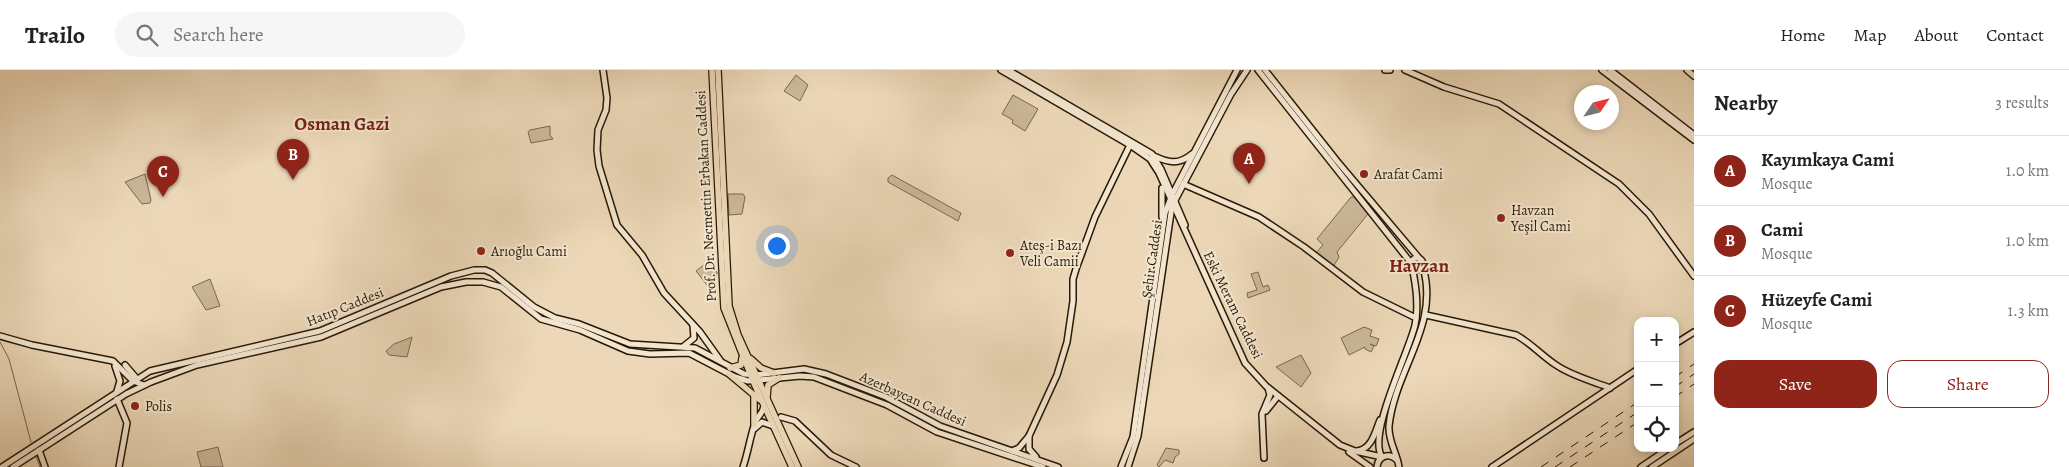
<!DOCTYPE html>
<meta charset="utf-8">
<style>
body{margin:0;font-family:Alegreya,serif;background:#f6f6f6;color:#222}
.controls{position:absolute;right:15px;bottom:15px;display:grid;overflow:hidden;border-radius:10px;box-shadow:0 2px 8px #0003}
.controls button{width:45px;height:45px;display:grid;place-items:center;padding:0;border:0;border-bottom:1px solid #e0e0e0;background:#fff;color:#222;font:25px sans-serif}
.compass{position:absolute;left:1574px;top:15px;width:45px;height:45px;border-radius:50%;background:#fff;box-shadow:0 2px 8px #0003;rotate:55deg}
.you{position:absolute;left:776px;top:175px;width:18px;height:18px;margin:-12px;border:4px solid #fff;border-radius:50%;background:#1a73e8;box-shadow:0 0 0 8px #1a73e833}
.badge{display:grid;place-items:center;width:32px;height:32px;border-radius:50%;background:#8f2418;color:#fff;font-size:16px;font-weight:700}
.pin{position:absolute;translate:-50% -41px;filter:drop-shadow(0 1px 2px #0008)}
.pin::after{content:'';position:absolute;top:26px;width:18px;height:15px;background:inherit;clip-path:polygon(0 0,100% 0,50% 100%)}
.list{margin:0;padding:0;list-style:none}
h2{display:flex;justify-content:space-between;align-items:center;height:65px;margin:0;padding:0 20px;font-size:21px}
h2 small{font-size:16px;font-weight:400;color:#767676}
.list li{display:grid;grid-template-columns:32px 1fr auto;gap:15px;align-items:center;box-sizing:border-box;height:70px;padding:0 20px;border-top:1px solid #e0e0e0}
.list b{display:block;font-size:19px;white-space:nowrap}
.list p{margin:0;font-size:16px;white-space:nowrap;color:#767676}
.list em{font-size:16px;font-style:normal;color:#767676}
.actions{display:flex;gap:10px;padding:15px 20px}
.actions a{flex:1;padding:11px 0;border:1px solid #8f2418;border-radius:15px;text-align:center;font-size:18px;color:#8f2418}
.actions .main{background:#8f2418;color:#fff}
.icon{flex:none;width:28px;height:28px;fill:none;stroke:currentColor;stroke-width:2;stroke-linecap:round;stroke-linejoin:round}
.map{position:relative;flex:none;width:1694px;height:397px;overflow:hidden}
header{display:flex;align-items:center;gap:30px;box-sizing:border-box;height:70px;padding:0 25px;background:#fff;border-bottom:1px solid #e0e0e0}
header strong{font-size:24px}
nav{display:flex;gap:28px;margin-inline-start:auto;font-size:18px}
.search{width:350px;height:45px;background:#f6f6f6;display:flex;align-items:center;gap:12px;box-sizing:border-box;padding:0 18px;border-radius:28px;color:#767676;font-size:19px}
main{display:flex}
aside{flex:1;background:#fff}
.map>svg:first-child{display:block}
</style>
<header>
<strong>Trailo</strong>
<div class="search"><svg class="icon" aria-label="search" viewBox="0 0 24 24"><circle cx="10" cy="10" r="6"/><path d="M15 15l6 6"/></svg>Search here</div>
<nav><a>Home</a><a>Map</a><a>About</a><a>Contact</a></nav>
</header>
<main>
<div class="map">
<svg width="1694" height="397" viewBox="0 0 1694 397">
<rect width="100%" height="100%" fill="#ecd8b8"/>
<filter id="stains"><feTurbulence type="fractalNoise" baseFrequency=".004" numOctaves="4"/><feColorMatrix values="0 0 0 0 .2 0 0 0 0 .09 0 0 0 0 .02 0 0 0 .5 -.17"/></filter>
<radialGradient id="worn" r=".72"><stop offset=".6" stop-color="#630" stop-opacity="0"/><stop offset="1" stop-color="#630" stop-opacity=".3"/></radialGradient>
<g fill="#cbb899" stroke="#7a684e">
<path d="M796,5L808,15L800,31L784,21Z"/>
<path d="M1013,25L1038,39L1025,61L1012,53L1013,50L1002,44Z"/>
<path d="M550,56V65L553,69L531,73L528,62L530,60Z"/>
<path d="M145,104L151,130L150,133L142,134L125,112Z"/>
<path d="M892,105L961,143L958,151L888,112V108Z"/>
<path d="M728,124H743L745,127L742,144L729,145Z"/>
<path d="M1351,127H1354L1368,144L1337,182L1339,187L1333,197L1315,184L1323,175L1317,169Z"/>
<path d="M705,194L717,202L714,224L696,201Z"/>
<path d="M1258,202L1263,217L1268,215L1270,220L1248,228L1247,223L1257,220L1251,204Z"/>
<path d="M210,209L220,236L206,240L192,217Z"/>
<path d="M1364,257L1372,260L1370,266L1379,269L1376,276L1370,274L1374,276L1371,282L1365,279V277L1349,285L1341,268Z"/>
<path d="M412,267L407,287L389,285L386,281L394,274Z"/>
<path d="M1301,285L1311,303L1301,317L1276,297Z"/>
<path d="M218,377L223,397H201L197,382Z"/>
<path d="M1166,378L1179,380V384L1175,387L1173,393L1165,390L1159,397L1157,395Z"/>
</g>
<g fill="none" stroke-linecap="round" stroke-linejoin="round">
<g stroke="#76654a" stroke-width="1">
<path d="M0,272L9,289L31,372"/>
<path d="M36,386L40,397"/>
</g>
<defs>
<g id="secondary">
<path d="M603,0L607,28L606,40L598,60L597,80L599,96L617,155L642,185L664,223L700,262L720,290"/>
<path d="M1001,0L1130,75L1150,89L1159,103L1245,293L1266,316L1340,375L1355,381L1382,387"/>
<path d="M1008,0L1152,84L1161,99L1185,155"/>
<path d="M1258,0L1411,193"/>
<path d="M1265,0L1337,91L1419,188"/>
<path d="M1385,0H1390"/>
<path d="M1405,0L1444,17L1499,34L1619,114L1649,144L1694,206"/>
<path d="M1602,0L1694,70"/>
<path d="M1610,0L1694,65"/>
<path d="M1687,0L1694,6"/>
<path d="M1154,86C1169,93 1179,95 1192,84"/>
<path d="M1183,114L1259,147L1304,177L1363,222L1416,248"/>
<path d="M1162,147V118"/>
<circle cx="1417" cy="194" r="6"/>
<path d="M1426,245L1516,265C1531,273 1542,286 1556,295C1572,306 1592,311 1610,318"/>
<path d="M0,266L32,275L113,291L133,311L144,315"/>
<path d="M1675,274L1694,262"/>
<path d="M684,276L694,268L693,255"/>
<path d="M125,295L137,309"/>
<path d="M115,296L120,311L117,321"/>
<path d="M117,329L127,353L119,397"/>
<path d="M1266,341L1278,326"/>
<path d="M781,347L795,351L831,385L856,397"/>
<path d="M754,359L762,352L773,356"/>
<path d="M1029,366V379L1036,387"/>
<path d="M1675,374L1694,362"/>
<path d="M39,380L45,397"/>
<path d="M1012,381L1019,378L1029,366L1057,305L1067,272L1073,231V209L1076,199L1095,147L1130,75"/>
<path d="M1357,381C1372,379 1375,362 1380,350"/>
<path d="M1349,382L1370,397"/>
<path d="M1382,387C1367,364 1409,282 1415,255C1419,236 1416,215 1412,197"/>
<path d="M1264,388L1262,344L1270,325L1268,318"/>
<path d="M2,397L150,301L320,261L451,206L474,200H485L492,203L534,237L555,248L579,254L630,274L695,278L744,304L756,305L804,299L826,304L886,327L940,356L1058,397"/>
<path d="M13,397L126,324L151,312L197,295L321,267L441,217L466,212H483L501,217L541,249L580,260L628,281L650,284L689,283L735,307L748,311L800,306L814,307L887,335L937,362L1043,397"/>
<path d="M743,397C748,383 750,367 755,353C757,346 763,344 764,336"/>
<path d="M1121,397L1133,367L1165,143L1172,125L1237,0"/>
<path d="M1128,397L1138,366L1172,136L1231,24L1247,0"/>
<path d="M1377,397C1378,386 1389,382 1397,390"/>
<path d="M1399,397C1397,383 1388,371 1389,356C1395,299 1440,256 1423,197"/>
<path d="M1492,397L1638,299"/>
<path d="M1641,397L1669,378"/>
<path d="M1652,397L1694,369"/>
</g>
<g id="primary">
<path d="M712,0L724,238L753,311L792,397"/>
<path d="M718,0L729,236L738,265L798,397"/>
<path d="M751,289L761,298L774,303"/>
<path d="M730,298L741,295L742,288"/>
<path d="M729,304L760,330"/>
<path d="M754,326V354"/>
<path d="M767,327L768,315L779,308"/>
</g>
</defs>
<use href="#secondary" stroke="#291903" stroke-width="8"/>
<use href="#primary" stroke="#291903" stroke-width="8"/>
<use href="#secondary" stroke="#f3e6d1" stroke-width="5"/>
<use href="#primary" stroke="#ecd8b8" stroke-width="5.5"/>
<g stroke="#291903" stroke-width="1" stroke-dasharray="9 9" stroke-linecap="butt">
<path d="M1675,307L1694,294"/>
<path d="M1675,317L1694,304"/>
<path d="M1675,327L1694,314"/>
<path d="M1541,397L1638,332"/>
<path d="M1555,397L1638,342"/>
<path d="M1570,397L1638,352"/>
</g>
</g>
<g fill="#8f2418" stroke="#f3e6d1" stroke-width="2">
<circle cx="1364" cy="104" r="5"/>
<circle cx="1501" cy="148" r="5"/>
<circle cx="481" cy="181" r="5"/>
<circle cx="1010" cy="183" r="5"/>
<circle cx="135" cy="336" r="5"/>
</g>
<g text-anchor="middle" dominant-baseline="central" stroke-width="4" stroke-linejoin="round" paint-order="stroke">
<g font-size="14" fill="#291903" stroke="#f3e6d1" text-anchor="start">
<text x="1374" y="104">Arafat Cami</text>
<text x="1511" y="140">Havzan<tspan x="1511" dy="16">Yeşil Cami</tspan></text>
<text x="1020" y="175">Ateş-i Bazı<tspan x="1020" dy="16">Veli Camii</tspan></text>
<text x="491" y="181">Arıoğlu Cami</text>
<text x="145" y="336">Polis</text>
</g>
<g font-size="14" fill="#291903" stroke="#f3e6d1">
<text transform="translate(706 126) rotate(-93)">Prof. Dr. Necmettin Erbakan Caddesi</text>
<text transform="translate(1152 189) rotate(-82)">Şehir Caddesi</text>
<text transform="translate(1233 235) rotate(64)">Eski Meram Caddesi</text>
<text transform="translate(345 237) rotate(-22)">Hatıp Caddesi</text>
<text transform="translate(913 329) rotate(24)">Azerbaycan Caddesi</text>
</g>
<g font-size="19" font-weight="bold" fill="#7a1f14" stroke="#f3e6d1">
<text x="342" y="54">Osman Gazi</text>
<text x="1419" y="196">Havzan</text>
</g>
</g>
<rect width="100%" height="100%" filter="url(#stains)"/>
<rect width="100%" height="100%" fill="url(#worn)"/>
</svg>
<div class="controls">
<button>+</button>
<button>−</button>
<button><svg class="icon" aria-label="locate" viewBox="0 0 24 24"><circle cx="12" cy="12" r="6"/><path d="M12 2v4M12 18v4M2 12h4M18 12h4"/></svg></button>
</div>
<svg class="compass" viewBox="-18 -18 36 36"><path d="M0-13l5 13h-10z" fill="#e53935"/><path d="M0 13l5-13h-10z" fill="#767676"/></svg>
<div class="you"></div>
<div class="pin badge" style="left:1249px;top:114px">A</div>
<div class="pin badge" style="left:293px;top:110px">B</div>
<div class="pin badge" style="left:163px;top:127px">C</div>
</div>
<aside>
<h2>Nearby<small>3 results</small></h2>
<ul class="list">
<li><span class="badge">A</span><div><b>Kayımkaya Cami</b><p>Mosque</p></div><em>1.0 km</em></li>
<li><span class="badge">B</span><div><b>Cami</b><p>Mosque</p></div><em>1.0 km</em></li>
<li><span class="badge">C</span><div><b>Hüzeyfe Cami</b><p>Mosque</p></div><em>1.3 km</em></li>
</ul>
<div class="actions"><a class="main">Save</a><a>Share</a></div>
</aside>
</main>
